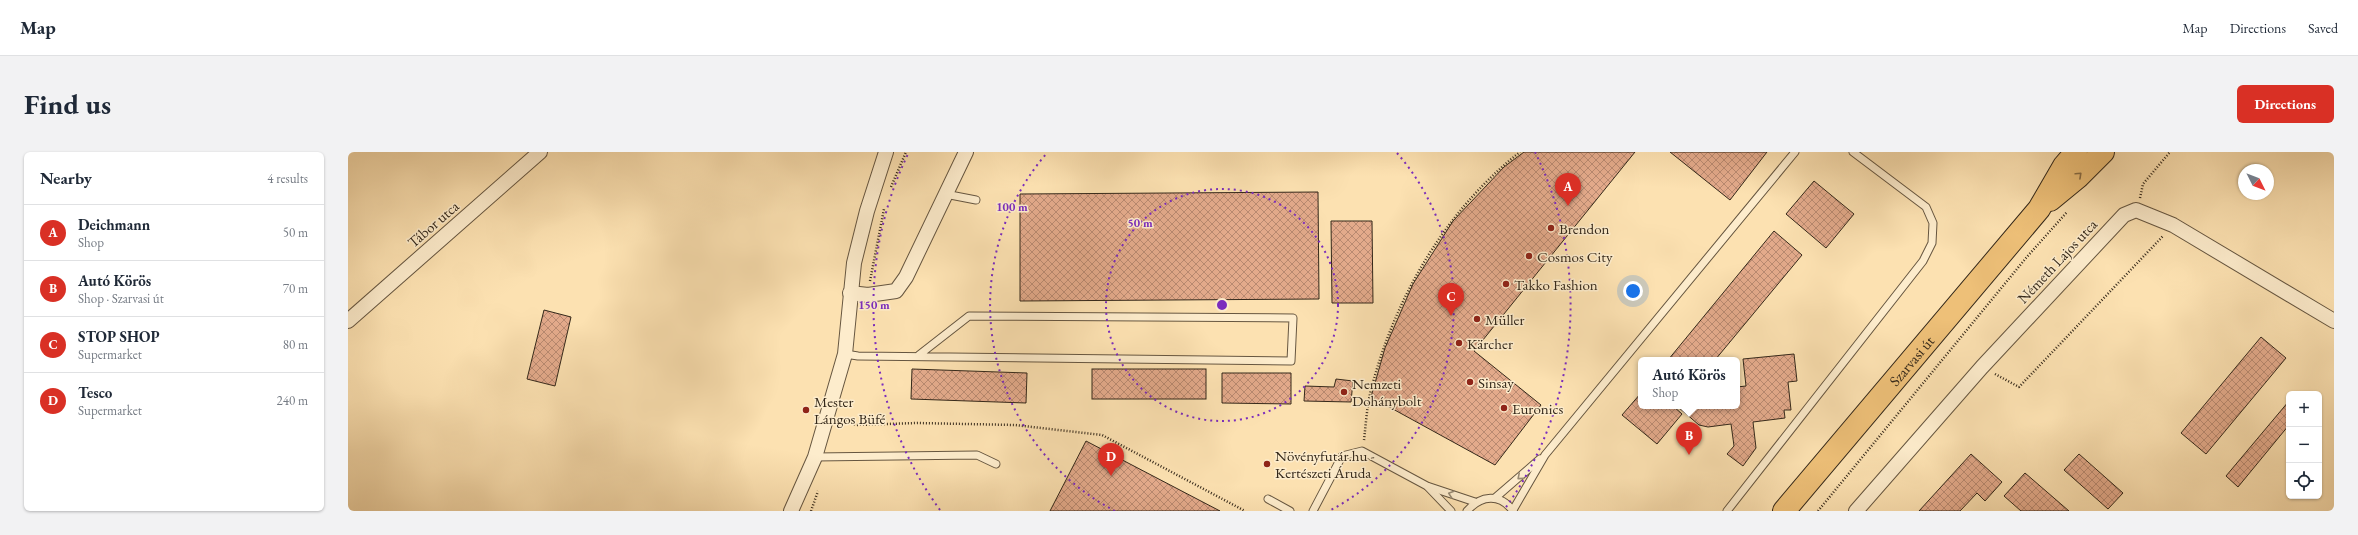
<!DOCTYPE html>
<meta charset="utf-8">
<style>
body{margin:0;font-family:"EB Garamond",serif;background:#f2f2f3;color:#1f2937}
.controls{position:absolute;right:12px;bottom:12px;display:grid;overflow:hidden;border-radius:6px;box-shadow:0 1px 3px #0004}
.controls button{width:36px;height:36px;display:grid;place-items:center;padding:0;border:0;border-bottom:1px solid #e0e1e3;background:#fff;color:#1f2937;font:20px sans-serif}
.compass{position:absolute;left:1890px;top:12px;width:36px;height:36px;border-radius:50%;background:#fff;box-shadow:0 1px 3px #0004;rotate:132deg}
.you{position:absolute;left:1285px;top:139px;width:14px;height:14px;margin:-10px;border:3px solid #fff;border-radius:50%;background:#1a73e8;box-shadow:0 0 0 6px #1a73e833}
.badge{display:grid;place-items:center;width:26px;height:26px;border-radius:50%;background:#d93025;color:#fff;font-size:13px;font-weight:700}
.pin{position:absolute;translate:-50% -33px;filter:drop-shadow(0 1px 2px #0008)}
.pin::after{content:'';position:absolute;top:21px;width:14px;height:12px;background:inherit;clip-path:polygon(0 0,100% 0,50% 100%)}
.popup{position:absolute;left:1290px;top:205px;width:102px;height:52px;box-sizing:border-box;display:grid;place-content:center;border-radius:6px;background:#fff;filter:drop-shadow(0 1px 3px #0005);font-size:13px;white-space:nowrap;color:#747a83}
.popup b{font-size:15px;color:#1f2937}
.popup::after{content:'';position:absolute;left:50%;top:100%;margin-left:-8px;border:8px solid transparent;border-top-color:#fff}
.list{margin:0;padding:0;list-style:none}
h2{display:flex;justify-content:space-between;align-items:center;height:52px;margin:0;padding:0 16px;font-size:17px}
h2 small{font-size:13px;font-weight:400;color:#747a83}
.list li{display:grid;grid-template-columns:26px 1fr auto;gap:12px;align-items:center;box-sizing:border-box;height:56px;padding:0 16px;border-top:1px solid #e0e1e3}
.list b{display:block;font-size:15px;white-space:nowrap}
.list p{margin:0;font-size:13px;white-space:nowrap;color:#747a83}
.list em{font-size:13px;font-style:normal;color:#747a83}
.icon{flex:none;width:22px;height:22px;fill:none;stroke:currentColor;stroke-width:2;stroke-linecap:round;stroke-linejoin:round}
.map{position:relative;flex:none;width:1986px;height:359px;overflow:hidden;border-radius:6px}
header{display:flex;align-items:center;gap:24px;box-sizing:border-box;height:56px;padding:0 20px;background:#fff;border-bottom:1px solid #e0e1e3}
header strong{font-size:19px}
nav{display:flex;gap:22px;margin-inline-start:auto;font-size:14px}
.intro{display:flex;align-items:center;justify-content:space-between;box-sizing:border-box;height:96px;padding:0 24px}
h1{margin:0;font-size:28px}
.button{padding:10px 18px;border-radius:6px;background:#d93025;color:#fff;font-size:14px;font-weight:700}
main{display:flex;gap:24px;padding:0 24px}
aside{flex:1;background:#fff;border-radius:6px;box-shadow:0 1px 3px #0004}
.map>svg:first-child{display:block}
</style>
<header>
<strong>Map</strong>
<nav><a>Map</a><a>Directions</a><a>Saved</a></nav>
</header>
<div class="intro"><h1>Find us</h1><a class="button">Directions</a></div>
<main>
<aside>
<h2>Nearby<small>4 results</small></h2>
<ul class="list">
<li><span class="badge">A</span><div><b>Deichmann</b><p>Shop</p></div><em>50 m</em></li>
<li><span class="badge">B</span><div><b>Autó Körös</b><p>Shop · Szarvasi út</p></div><em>70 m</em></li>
<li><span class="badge">C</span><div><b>STOP SHOP</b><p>Supermarket</p></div><em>80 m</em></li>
<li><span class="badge">D</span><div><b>Tesco</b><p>Supermarket</p></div><em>240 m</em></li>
</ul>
</aside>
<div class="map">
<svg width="1986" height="359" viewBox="0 0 1986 359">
<defs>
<pattern id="building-cross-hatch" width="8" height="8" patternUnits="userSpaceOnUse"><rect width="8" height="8" fill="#e3aa8b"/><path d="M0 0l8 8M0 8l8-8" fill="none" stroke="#b98a71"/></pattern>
</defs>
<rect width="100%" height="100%" fill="#fce1b1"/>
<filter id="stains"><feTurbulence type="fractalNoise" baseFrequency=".005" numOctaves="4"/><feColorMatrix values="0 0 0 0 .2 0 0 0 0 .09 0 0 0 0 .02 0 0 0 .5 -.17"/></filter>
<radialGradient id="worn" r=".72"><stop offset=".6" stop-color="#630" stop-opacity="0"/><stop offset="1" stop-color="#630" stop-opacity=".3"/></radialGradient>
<g fill="url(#building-cross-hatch)" stroke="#34281a">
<path d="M1176,0H1287L1126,199L1193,253L1147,313L1023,245L1037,196L1065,132L1105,69L1156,15Z"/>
<path d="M1322,0H1419L1382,48Z"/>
<path d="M1466,29L1506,62L1478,96L1438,62Z"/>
<path d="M970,40L971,147L672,149V42Z"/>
<path d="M983,69H1024L1025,151H984Z"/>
<path d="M1426,79L1454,103L1367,208H1320Z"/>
<path d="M196,158L223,165L207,234L179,227Z"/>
<path d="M1913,185L1938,206L1858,302L1833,281Z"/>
<path d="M1446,202L1449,229L1440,230L1443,258H1436L1437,266L1405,270L1408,296L1395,314L1379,302L1386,294L1383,272L1360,275L1351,273L1329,254H1389V235L1398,234L1395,207Z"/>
<path d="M564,217L679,221L678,251L563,247Z"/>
<rect x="744" y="217" width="114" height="30"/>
<path d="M874,221H943V252L874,251Z"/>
<path d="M988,227L1005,229L1003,250L956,249L957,234L986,235Z"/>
<path d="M1293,241V254H1325L1334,262L1309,292L1274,263Z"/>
<path d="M1941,249V273L1890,335L1878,324Z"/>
<path d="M738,289L872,359H702Z"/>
<path d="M1623,302L1654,330L1637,349L1629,341L1612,359H1571Z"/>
<path d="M1731,302L1775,341L1760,357L1716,318Z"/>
<path d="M1677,321L1721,359H1673L1656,344Z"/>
</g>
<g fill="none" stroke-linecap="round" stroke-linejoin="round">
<defs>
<g id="service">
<path d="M597,42L628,48"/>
<path d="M497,202L510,204L943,209L945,166L621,164L571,203"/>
<path d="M467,305L629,303L648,312"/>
<path d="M1080,335L1103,359"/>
<path d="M1147,346L1192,307"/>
<path d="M920,347L942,359"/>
<path d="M1165,358L1197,303L1447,0"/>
<path d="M965,359L994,304L1014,299L1079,334L1127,350"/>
<path d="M1119,359C1133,343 1152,341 1165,359"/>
<path d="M1379,359L1575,109L1584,91L1585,71L1578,55L1505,0"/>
</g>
<g id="minor">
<path d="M502,141L520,143L548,139L558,125L618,0"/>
<path d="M0,169L192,0"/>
<path d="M443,359L467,305L497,202L506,111L519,59L538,0"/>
<path d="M1508,359L1634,215L1776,63L1788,58L1825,73L1986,169"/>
</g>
<g id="primary">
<path d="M1702,48L1730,25L1755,0"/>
<path id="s1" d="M1436,359L1691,57L1716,14L1728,0"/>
</g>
</defs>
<use href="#service" stroke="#665640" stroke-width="9"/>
<use href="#minor" stroke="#665640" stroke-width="16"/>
<use href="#primary" stroke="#34281a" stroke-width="24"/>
<g stroke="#34281a" stroke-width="2.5" stroke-dasharray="1 2" stroke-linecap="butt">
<path d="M543,35L558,0"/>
<path d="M1792,46L1795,32L1822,0"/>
<path d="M522,129L536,57"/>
<path d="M1647,222L1671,235L1815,84"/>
<path d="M492,267L508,273L569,271L667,273L754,283L897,359"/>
<path d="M1016,288C1018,271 1019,252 1024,234C1048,144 1098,58 1172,0"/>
<path d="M463,359L470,339"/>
<path d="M1470,359L1678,106L1719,60"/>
</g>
<use href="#service" stroke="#fdeccc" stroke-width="7"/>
<use href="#minor" stroke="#fdeccc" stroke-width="14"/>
<use href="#primary" stroke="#eec078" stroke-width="22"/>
</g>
<defs><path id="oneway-chevron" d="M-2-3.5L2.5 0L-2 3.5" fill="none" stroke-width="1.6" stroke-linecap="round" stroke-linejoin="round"/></defs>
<use stroke="#886c44" href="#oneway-chevron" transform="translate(1731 23) rotate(-43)"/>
<g stroke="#988a73">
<use href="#oneway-chevron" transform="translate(1172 325) rotate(139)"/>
<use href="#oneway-chevron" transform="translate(1103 342) rotate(-161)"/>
</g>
<g fill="none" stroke="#7b2cbf" stroke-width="2" stroke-dasharray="2 4">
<circle cx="874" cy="153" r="116"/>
<path d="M767 359A232 232 0 0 1 699 1M1049 1A232 232 0 0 1 981 359"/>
<path d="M592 358A348 348 0 0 1 561 0M1187 0A348 348 0 0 1 1156 358"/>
</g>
<g fill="#8f2418" stroke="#fdeccc" stroke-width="1.5">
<circle cx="1203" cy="76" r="4"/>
<circle cx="1181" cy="104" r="4"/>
<circle cx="1158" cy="132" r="4"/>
<circle cx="1129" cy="167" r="4"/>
<circle cx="1111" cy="191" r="4"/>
<circle cx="1122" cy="230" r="4"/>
<circle cx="996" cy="240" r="4"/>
<circle cx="1156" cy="256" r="4"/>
<circle cx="458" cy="258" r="4"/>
<circle cx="919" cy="312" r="4"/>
</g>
<g text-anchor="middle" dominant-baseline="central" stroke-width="3" stroke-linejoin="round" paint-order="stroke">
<g font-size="15" fill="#34281a" stroke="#fdeccc">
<text transform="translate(85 72) rotate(-41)">Tábor utca</text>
<text transform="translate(1709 109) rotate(-47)">Németh Lajos utca</text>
<text stroke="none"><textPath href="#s1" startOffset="197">Szarvasi út</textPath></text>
</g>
<g font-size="15" fill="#34281a" stroke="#fdeccc" text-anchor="start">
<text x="1211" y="76">Brendon</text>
<text x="1189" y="104">Cosmos City</text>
<text x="1166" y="132">Takko Fashion</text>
<text x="1137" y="167">Müller</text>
<text x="1119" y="191">Kärcher</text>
<text x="1130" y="230">Sinsay</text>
<text x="1004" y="231">Nemzeti<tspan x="1004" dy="17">Dohánybolt</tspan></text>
<text x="466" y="249">Mester<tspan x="466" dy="17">Lángos Büfé</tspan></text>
<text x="1164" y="256">Euronics</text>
<text x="927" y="303">Növényfutár.hu -<tspan x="927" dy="17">Kertészeti Áruda</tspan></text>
</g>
</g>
<circle cx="874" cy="153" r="6" fill="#7b2cbf" stroke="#fdeccc" stroke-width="2"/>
<g font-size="12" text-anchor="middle" font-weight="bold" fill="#7b2cbf" stroke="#fdeccc" stroke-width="3" stroke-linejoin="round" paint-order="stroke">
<text x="664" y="59">100 m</text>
<text x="792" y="75">50 m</text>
<text x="526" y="157">150 m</text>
</g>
<rect width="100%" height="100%" filter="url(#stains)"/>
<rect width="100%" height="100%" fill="url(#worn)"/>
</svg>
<div class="controls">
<button>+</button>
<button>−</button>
<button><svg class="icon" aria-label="locate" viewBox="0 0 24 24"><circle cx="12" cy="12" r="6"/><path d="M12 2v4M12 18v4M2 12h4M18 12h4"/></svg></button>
</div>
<svg class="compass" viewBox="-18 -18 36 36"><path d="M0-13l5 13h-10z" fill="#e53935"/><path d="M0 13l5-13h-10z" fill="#747a83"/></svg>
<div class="you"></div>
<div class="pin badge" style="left:1220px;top:54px">A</div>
<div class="pin badge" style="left:1341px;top:303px">B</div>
<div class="popup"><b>Autó Körös</b>Shop</div>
<div class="pin badge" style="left:1103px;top:164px">C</div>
<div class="pin badge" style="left:763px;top:324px">D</div>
</div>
</main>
